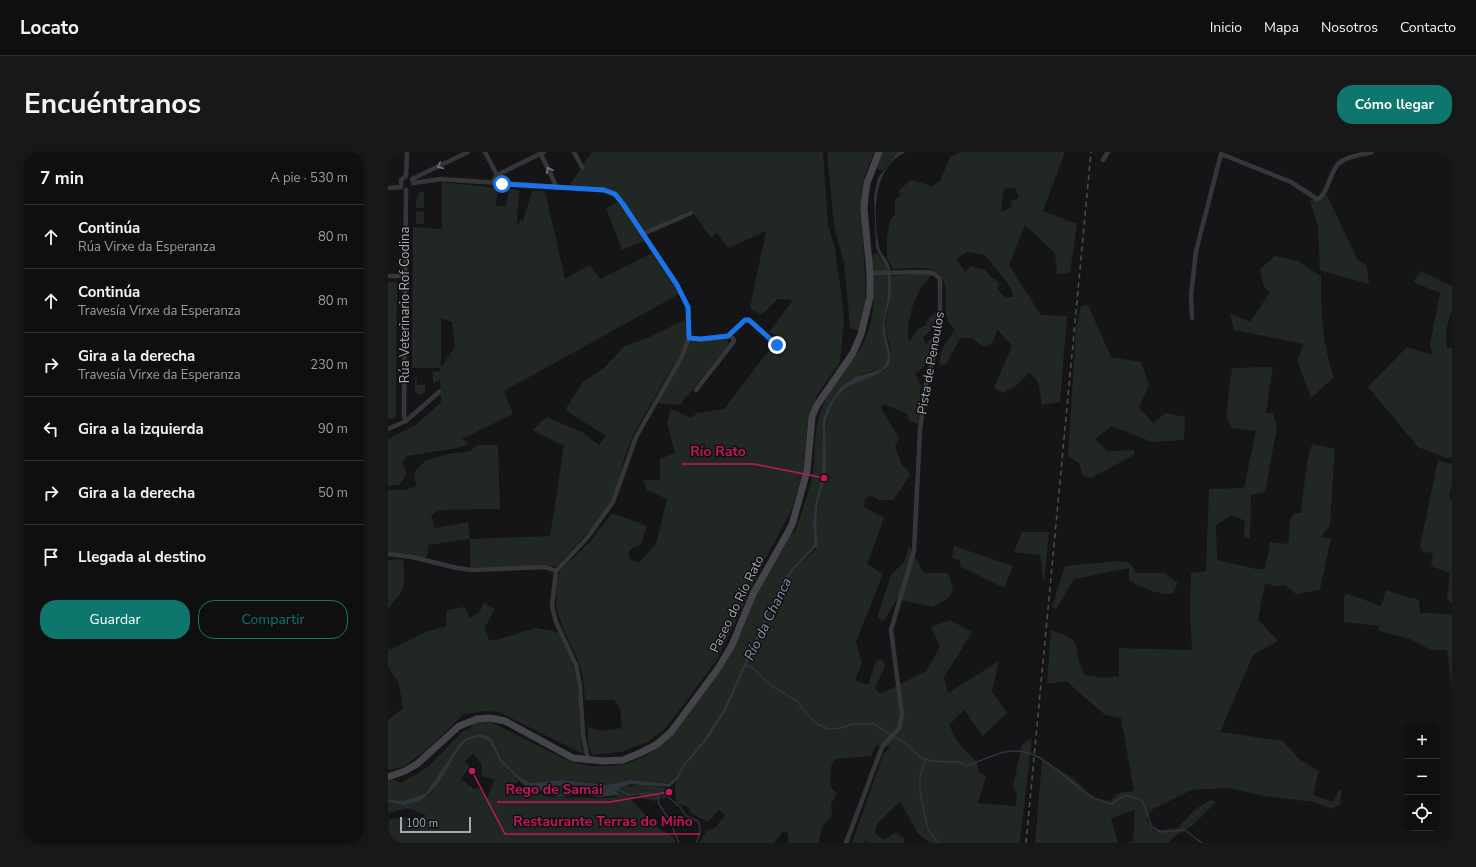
<!DOCTYPE html>
<html lang="es">
<meta charset="utf-8">
<style>
body{margin:0;font-family:"Nunito Sans",sans-serif;background:#191819;color:#f1f3f6}
.controls{position:absolute;right:12px;bottom:12px;display:grid;overflow:hidden;border-radius:8px;box-shadow:0 2px 6px #0003}
.controls button{width:36px;height:36px;display:grid;place-items:center;padding:0;border:0;border-bottom:1px solid #302f30;background:#100f10;color:#f1f3f6;font:20px sans-serif}
.scale{position:absolute;left:12px;bottom:10px;width:71px;box-sizing:border-box;padding-left:4px;border:2px solid #a8a9b4;border-top:0;font-size:11px;line-height:14px;white-space:nowrap;color:#a8a9b4;-webkit-text-stroke:3px #100f11;paint-order:stroke}
.stop{position:absolute;width:12px;height:12px;margin:-9px;border:3px solid #1a73e8;border-radius:50%;background:#fff}
.stop.end{background:#1a73e8;border-color:#fff;box-shadow:0 1px 4px #0008}
.list{margin:0;padding:0;list-style:none}
h2{display:flex;justify-content:space-between;align-items:center;height:52px;margin:0;padding:0 16px;font-size:17px}
h2 small{font-size:13px;font-weight:400;color:#9c9c9f}
.list li{display:grid;grid-template-columns:26px 1fr auto;gap:12px;align-items:center;box-sizing:border-box;height:64px;padding:0 16px;border-top:1px solid #302f30}
.list b{display:block;font-size:15px;white-space:nowrap}
.list p{margin:0;font-size:13px;white-space:nowrap;color:#9c9c9f}
.list em{font-size:13px;font-style:normal;color:#9c9c9f}
.actions{display:flex;gap:8px;padding:12px 16px}
.actions a{flex:1;padding:9px 0;border:1px solid #0f766e;border-radius:16px;text-align:center;font-size:14px;color:#0f766e}
.actions .main{background:#0f766e;color:#fff}
.icon{flex:none;width:22px;height:22px;fill:none;stroke:currentColor;stroke-width:2;stroke-linecap:round;stroke-linejoin:round}
.map{position:relative;flex:none;width:1064px;height:691px;overflow:hidden;border-radius:16px}
header{display:flex;align-items:center;gap:24px;box-sizing:border-box;height:56px;padding:0 20px;background:#100f10;border-bottom:1px solid #302f30}
header strong{font-size:19px}
nav{display:flex;gap:22px;margin-inline-start:auto;font-size:14px}
.intro{display:flex;align-items:center;justify-content:space-between;box-sizing:border-box;height:96px;padding:0 24px}
h1{margin:0;font-size:28px}
.button{padding:10px 18px;border-radius:16px;background:#0f766e;color:#fff;font-size:14px;font-weight:700}
main{display:flex;gap:24px;padding:0 24px}
aside{flex:1;background:#100f10;border-radius:16px;box-shadow:0 2px 6px #0003}
.map>svg:first-child{display:block}
</style>
<header>
<strong>Locato</strong>
<nav><a>Inicio</a><a>Mapa</a><a>Nosotros</a><a>Contacto</a></nav>
</header>
<div class="intro"><h1>Encuéntranos</h1><a class="button">Cómo llegar</a></div>
<main>
<aside>
<h2>7 min<small>A pie · 530 m</small></h2>
<ul class="list">
<li><svg class="icon" aria-label="ahead" viewBox="0 0 24 24"><path d="M12 20V5M6 11l6-6 6 6"/></svg><div><b>Continúa</b><p>Rúa Virxe da Esperanza</p></div><em>80 m</em></li>
<li><svg class="icon" aria-label="ahead" viewBox="0 0 24 24"><path d="M12 20V5M6 11l6-6 6 6"/></svg><div><b>Continúa</b><p>Travesía Virxe da Esperanza</p></div><em>80 m</em></li>
<li><svg class="icon" aria-label="right" viewBox="0 0 24 24"><path d="M7 20v-9h11M14 6l5 5-5 5"/></svg><div><b>Gira a la derecha</b><p>Travesía Virxe da Esperanza</p></div><em>230 m</em></li>
<li><svg class="icon" aria-label="left" viewBox="0 0 24 24"><path d="M17 20v-9H6M10 6l-5 5 5 5"/></svg><div><b>Gira a la izquierda</b></div><em>90 m</em></li>
<li><svg class="icon" aria-label="right" viewBox="0 0 24 24"><path d="M7 20v-9h11M14 6l5 5-5 5"/></svg><div><b>Gira a la derecha</b></div><em>50 m</em></li>
<li><svg class="icon" aria-label="arrive" viewBox="0 0 24 24"><path d="M6 21V4h12l-3 4 3 4H6"/></svg><div><b>Llegada al destino</b></div></li>
</ul>
<div class="actions"><a class="main">Guardar</a><a>Compartir</a></div>
</aside>
<div class="map">
<svg width="1064" height="691" viewBox="0 0 1064 691">
<rect width="100%" height="100%" fill="#151416"/>
<g fill="#212823" fill-rule="evenodd">
<path d="M204,0H435L440,73L447,97L453,139L456,171L452,210L429,243L420,267L415,319L404,357L375,412L329,508L278,576L259,590L233,600L204,603L200,593V575L213,579L234,576L232,556L226,548H197L195,526L190,507L176,479L168,454L169,429L173,417L200,392L224,361L259,374L253,392L241,398L242,407L251,411L268,392L279,347L259,338L255,328H272V307L287,301L279,270L283,257L303,266L309,261L336,257L391,185L381,180L405,148L390,147L373,163L362,156L378,79L340,96L329,81L323,86L303,58L256,80C232,41 228,34 181,34Z"/>
<path d="M439,0H486L477,23L473,39L478,150L470,178H465L462,175L456,111L446,74Z"/>
<path d="M495,0H510L494,19L488,16Z"/>
<path d="M572,0H677L655,59L689,72L682,121L669,122L667,101L637,73L621,113L653,163L679,164L672,250L654,253L650,229L641,221L629,233L615,241L606,236L624,194L610,178L604,191L596,195L583,186H572L558,212L553,213L551,210L554,197L567,177C546,162 570,128 545,118C537,114 514,117 505,117L499,106V86L502,68L507,62V47L512,44L511,38L523,28L544,34L552,29L562,5ZM627,35L631,46L622,49L624,55L613,60L616,37ZM579,100L597,103L623,136L625,145H617L609,137L611,133L608,127L604,126L597,118L583,114L577,120L568,107Z"/>
<path d="M54,30L110,36L108,54H118L121,37L131,38L129,73L133,68L135,69L144,39H157L177,127L202,113L212,127L264,101L291,142L116,239L125,262L74,287L81,292L69,296L19,304L14,310L19,322L11,333L0,334V287L28,273L53,250L52,227L45,232V220L52,219L53,216H24L25,75L54,77ZM53,166L64,170L67,195L53,215Z"/>
<path d="M32,40H36V56H28V48Z"/>
<path d="M939,43L969,107L979,114L981,132L932,118L930,75L922,49Z"/>
<path d="M231,49L257,89L234,98L218,56Z"/>
<path d="M28,59L36,60V72H28Z"/>
<path d="M490,101L500,118V142L494,179L500,204L497,212L493,217L476,221L461,230L440,255L435,266L434,327L428,347L425,369L426,392L422,398L404,416L391,435L335,558L316,587L294,614L283,631L276,632L243,628L219,633L172,628L143,631L130,624L115,607L104,588L93,582L71,592L38,641L18,648L10,649L0,647V629L5,628L13,631L41,614L74,580L83,576L84,571L103,570L183,610L202,614H221L238,612L258,604L270,596L286,581L335,515L342,504L371,437L403,381L407,380C414,360 421,341 425,319C428,299 425,276 434,256C442,236 455,220 468,203C489,177 487,135 483,103Z"/>
<path d="M887,104L910,109L933,124C933,160 934,191 946,225L923,246L909,208L916,192L846,178L842,161L862,170L882,140L876,135L872,117Z"/>
<path d="M1033,119L1064,134V162H1062L1058,180L1059,197L1064,195V305L1058,306L1030,295L980,235L1019,195L1045,203L1042,193L1052,141L1025,130Z"/>
<path d="M543,121C542,128 538,129 534,134C525,149 517,173 521,190L530,177L537,174L539,168L550,158V170L547,169L542,179L535,185L538,192L543,186L547,188L545,194L541,196C544,209 537,214 527,222L533,233L530,272L521,269L519,262L496,252L493,256L511,286L507,295L514,313L523,322L505,348H491L482,343L477,347L476,355L496,366L479,412L495,422L468,490L474,511L467,528L480,533L488,509L494,507L497,514L487,536L493,542L538,519L552,495L543,475L562,468L584,480L556,525L560,541L611,509L604,539L619,561L595,584L576,558L561,573L569,589L590,612V619L598,625L590,651L628,654L629,644L625,635L634,592L644,586L632,691H543L530,682L512,649L489,672L487,682L497,688L507,680L516,686V691H480L478,688L476,691H464L495,603L502,595L488,594L483,604L447,607L443,615L442,634L449,642L443,652L444,663L434,675L431,691H400V682L395,679L386,691H311L319,678L327,676L337,663L331,658L320,670L303,661L300,655L288,651L287,632L295,616L320,587L339,557L378,468L399,428L407,416L428,397L427,368L437,324V282L441,257L451,243L465,231L496,218L503,198L497,177L502,146V124Z"/>
<path d="M0,130H9L8,265L0,268Z"/>
<path d="M700,153L723,205L753,210L761,233L751,255L765,271L778,261L797,265L796,288L764,290L724,274L707,287L719,299L746,298V303L703,326L695,324L691,311L680,304L688,176L693,154Z"/>
<path d="M297,168L299,192L277,227L245,283L236,307L227,343L213,366L169,414L82,416V387L40,393V403L37,406L0,401V338H17L29,334L26,325L28,318L38,308L60,302L82,299L89,293H110L112,357L49,358L43,364L47,376L80,370L82,387L162,384L176,294L144,278L159,265L194,280L211,293L218,284L177,258L195,230L216,216L237,194L262,185Z"/>
<path d="M336,186L340,188V193L292,253L269,251L302,190L307,188Z"/>
<path d="M885,215L878,261H885L889,276L877,340L863,343L862,386H856L857,369L844,363L828,373L829,408L868,417H877L882,390L900,392C903,379 898,372 906,361H913L919,309L924,292L947,297L942,373L933,385L943,386L932,438L908,442L897,433L887,434L877,431L870,467L890,489L865,503L832,580L895,589L911,607L931,619L925,643L945,650L950,640L954,636L952,652L944,657L926,650L876,644L840,636L803,638L765,657L758,667L766,679L790,676L807,657L823,648L828,650L803,675L790,682L780,691H735L745,690L747,658L723,666L730,691H647L654,608L685,626L706,646L722,649L731,641L746,639L733,566L717,563L678,529L659,532L663,478C700,489 682,496 697,523L716,526L731,524V496L804,498L802,459L803,421L818,419L821,337L856,336L868,279L844,276L838,264L844,216Z"/>
<path d="M27,226H29V233H37V240L33,243L27,240Z"/>
<path d="M1050,308L1064,312V333L1061,346L1064,348V451L1059,447L1062,421L1045,415L1043,411L1045,401L1035,400L1032,395Z"/>
<path d="M634,380H661L656,432L652,403L626,400Z"/>
<path d="M521,394L536,421H560L565,437L561,446L545,455L509,447L496,469L489,466L503,423L517,409Z"/>
<path d="M566,394L625,414L616,436L573,415L572,409L564,406Z"/>
<path d="M15,407C17,431 19,438 0,456V408Z"/>
<path d="M730,409L742,411L748,421H777L790,431L784,442C768,443 755,435 741,429V416L686,427L668,457L664,455L677,414Z"/>
<path d="M998,438L1021,446H1028L1031,449L1032,461L1064,462V539L1059,498H1043L1022,487L991,479V474L956,470V446L958,441L993,454Z"/>
<path d="M96,451L107,457L97,475L101,488H108L148,476L170,480C175,492 183,505 186,517C193,545 190,574 195,602L111,560L95,559L75,563L37,599L15,615L0,618V568L15,556L11,532L0,514V493L2,498L38,480L58,474L59,458L76,455L82,466L92,459Z"/>
<path d="M91,585L101,589L107,600L131,629L125,633L161,645L219,646L229,645L228,640L230,637L244,631L241,635L252,632L279,636L280,643L276,647L273,646L267,649L253,646L250,641L244,642L246,645L242,646L270,676L286,686L287,691H0L1,667L39,664L21,656L0,661V650L7,652L42,643L74,593L78,589ZM85,602L94,613L93,622L96,625L107,627L99,646L90,635L87,638L73,627L82,615L77,609Z"/>
<path d="M179,632L201,635C192,645 165,645 155,637L159,634Z"/>
</g>
<path fill="#2f353d" fill-rule="evenodd" d="M510,0H518C484,14 485,65 491,95C493,103 501,108 502,117C503,127 504,137 502,147C500,157 496,168 497,177C498,192 505,196 501,213C487,228 467,226 452,242C429,266 441,295 437,324C437,331 433,338 432,345C427,361 428,376 430,393L407,416L399,428L378,468L339,557L320,587L295,616L290,627L282,635L241,632L230,637L228,640L230,643L211,645L199,643L197,641L170,645L136,633L112,609L101,589L91,585L78,589L74,593C54,621 44,662 0,650V647L10,649L18,648L38,641L71,592L78,586L93,582L100,584L104,588L114,607L130,624L143,631L172,628L219,633L243,628L280,632L287,626L294,614L316,587L335,558L391,435L404,416L422,398L426,392L425,369L428,347L434,327L435,266L440,255L452,236L468,225L493,217L497,212L500,204L494,179L500,142V118L488,96L486,43L490,26ZM176,632L201,635C193,643 175,643 165,641L162,636Z"/>
<g fill="none" stroke-linecap="round" stroke-linejoin="round">
<g stroke="#2f353d" stroke-width="1.5">
<path d="M357,512L367,518L382,533L409,549L419,563L429,572L440,577L453,576L465,572H486L517,591L533,606L543,609L571,610L579,614C591,609 605,603 617,600C650,593 671,622 695,639C703,645 713,649 723,652L737,643L754,648L764,675L773,680L797,678L814,691"/>
<path d="M537,608C529,629 531,637 536,659C540,677 537,676 551,691"/>
<path d="M280,635V645L292,655L298,664L310,669C314,677 312,683 308,691"/>
<path d="M228,637L242,643L263,641L270,644L271,652L282,669L291,691"/>
<path d="M15,651L20,656"/>
</g>
<g stroke="#36363a" stroke-width="4.5">
<path d="M97,0L109,23L104,31"/>
<path d="M152,0L169,36"/>
<path d="M186,0L194,15"/>
<path d="M715,8L720,0"/>
<path d="M109,23L156,0"/>
<path d="M24,27L80,0"/>
<path d="M25,31L53,27L216,38L227,43L235,52L289,133L300,155L301,186L294,204L248,285L225,350L199,386L168,419L164,454L168,470L188,513L192,534L195,583L200,608"/>
<path d="M13,35V28L18,24L19,0"/>
<path d="M0,36L13,35"/>
<path d="M18,38L16,264L18,269"/>
<path d="M255,82L303,61"/>
<path d="M0,124H17"/>
<path d="M804,166L803,144L808,99L833,2L903,30L929,47C939,45 942,19 951,11C959,4 974,3 984,0"/>
<path d="M340,184L357,168H361L389,193"/>
<path d="M301,186L313,187L342,184L345,186L346,189L308,238"/>
<path d="M0,277L18,269L51,240"/>
<path d="M0,402L24,405L69,416L84,418L157,415L168,419"/>
<path d="M458,691L494,595L511,576L514,563L503,478L526,399L532,278L537,236L549,192L552,172V127L547,122L540,120L482,121"/>
</g>
<path stroke="#44444a" stroke-width="7" d="M0,625L17,619L29,612L71,574L89,567L102,566L117,569L185,606L215,609L235,608L252,601L268,593L283,580L331,515L344,493L365,442L404,373L419,319L424,265L429,253L465,201L473,182L482,145V121L476,57L477,44L479,31L491,0"/>
<path stroke="#4f4f55" stroke-width="1.5" stroke-dasharray="5 4" stroke-linecap="butt" d="M638,691L703,0"/>
</g>
<defs><path id="oneway-chevron" d="M-2-3.5L2.5 0L-2 3.5" fill="none" stroke-width="1.6" stroke-linecap="round" stroke-linejoin="round"/></defs>
<g stroke="#75757d">
<use href="#oneway-chevron" transform="translate(52 14) rotate(154)"/>
<use href="#oneway-chevron" transform="translate(161 18) rotate(-115)"/>
</g>
<g fill="none" stroke-linecap="round" stroke-linejoin="round">
<path stroke="#1a73e8" stroke-width="5" d="M114,32L216,38L227,42L235,52L289,133L300,155L301,186L313,187L340,184L357,168H361L389,193"/>
</g>
<g text-anchor="middle" dominant-baseline="central" stroke-width="3" stroke-linejoin="round" paint-order="stroke">
<g font-size="13" fill="#a8a9b4" stroke="#100f11">
<text transform="translate(17 153) rotate(-90)">Rúa Veterinario Rof Codina</text>
<text transform="translate(543 211) rotate(-80)">Pista de Penoulos</text>
<text transform="translate(349 452) rotate(-64)">Paseo do Río Rato</text>
</g>
<g font-size="14" font-style="italic" fill="#8391ac" stroke="#100f11">
<text transform="translate(380 467) rotate(-64)">Río da Chanca</text>
</g>
</g>
<path fill="none" stroke="#c2185b" stroke-width="1.5" d="M436 326L366 312H294M281 640L222 650H109M84 619L117 682H312"/>
<g fill="#c2185b" stroke="#100f11" stroke-width="1.5">
<circle cx="436" cy="326" r="4"/>
<circle cx="281" cy="640" r="4"/>
<circle cx="84" cy="619" r="4"/>
</g>
<g font-size="14" text-anchor="middle" font-weight="bold" fill="#c2185b" stroke="#100f11" stroke-width="3" stroke-linejoin="round" paint-order="stroke">
<text x="330" y="304">Río Rato</text>
<text x="166" y="642">Rego de Samai</text>
<text x="215" y="674">Restaurante Terras do Miño</text>
</g>
</svg>
<div class="controls">
<button>+</button>
<button>−</button>
<button><svg class="icon" aria-label="locate" viewBox="0 0 24 24"><circle cx="12" cy="12" r="6"/><path d="M12 2v4M12 18v4M2 12h4M18 12h4"/></svg></button>
</div>
<div class="scale">100 m</div>
<div class="stop" style="left:114px;top:32px"></div>
<div class="stop end" style="left:389px;top:193px"></div>
</div>
</main>
